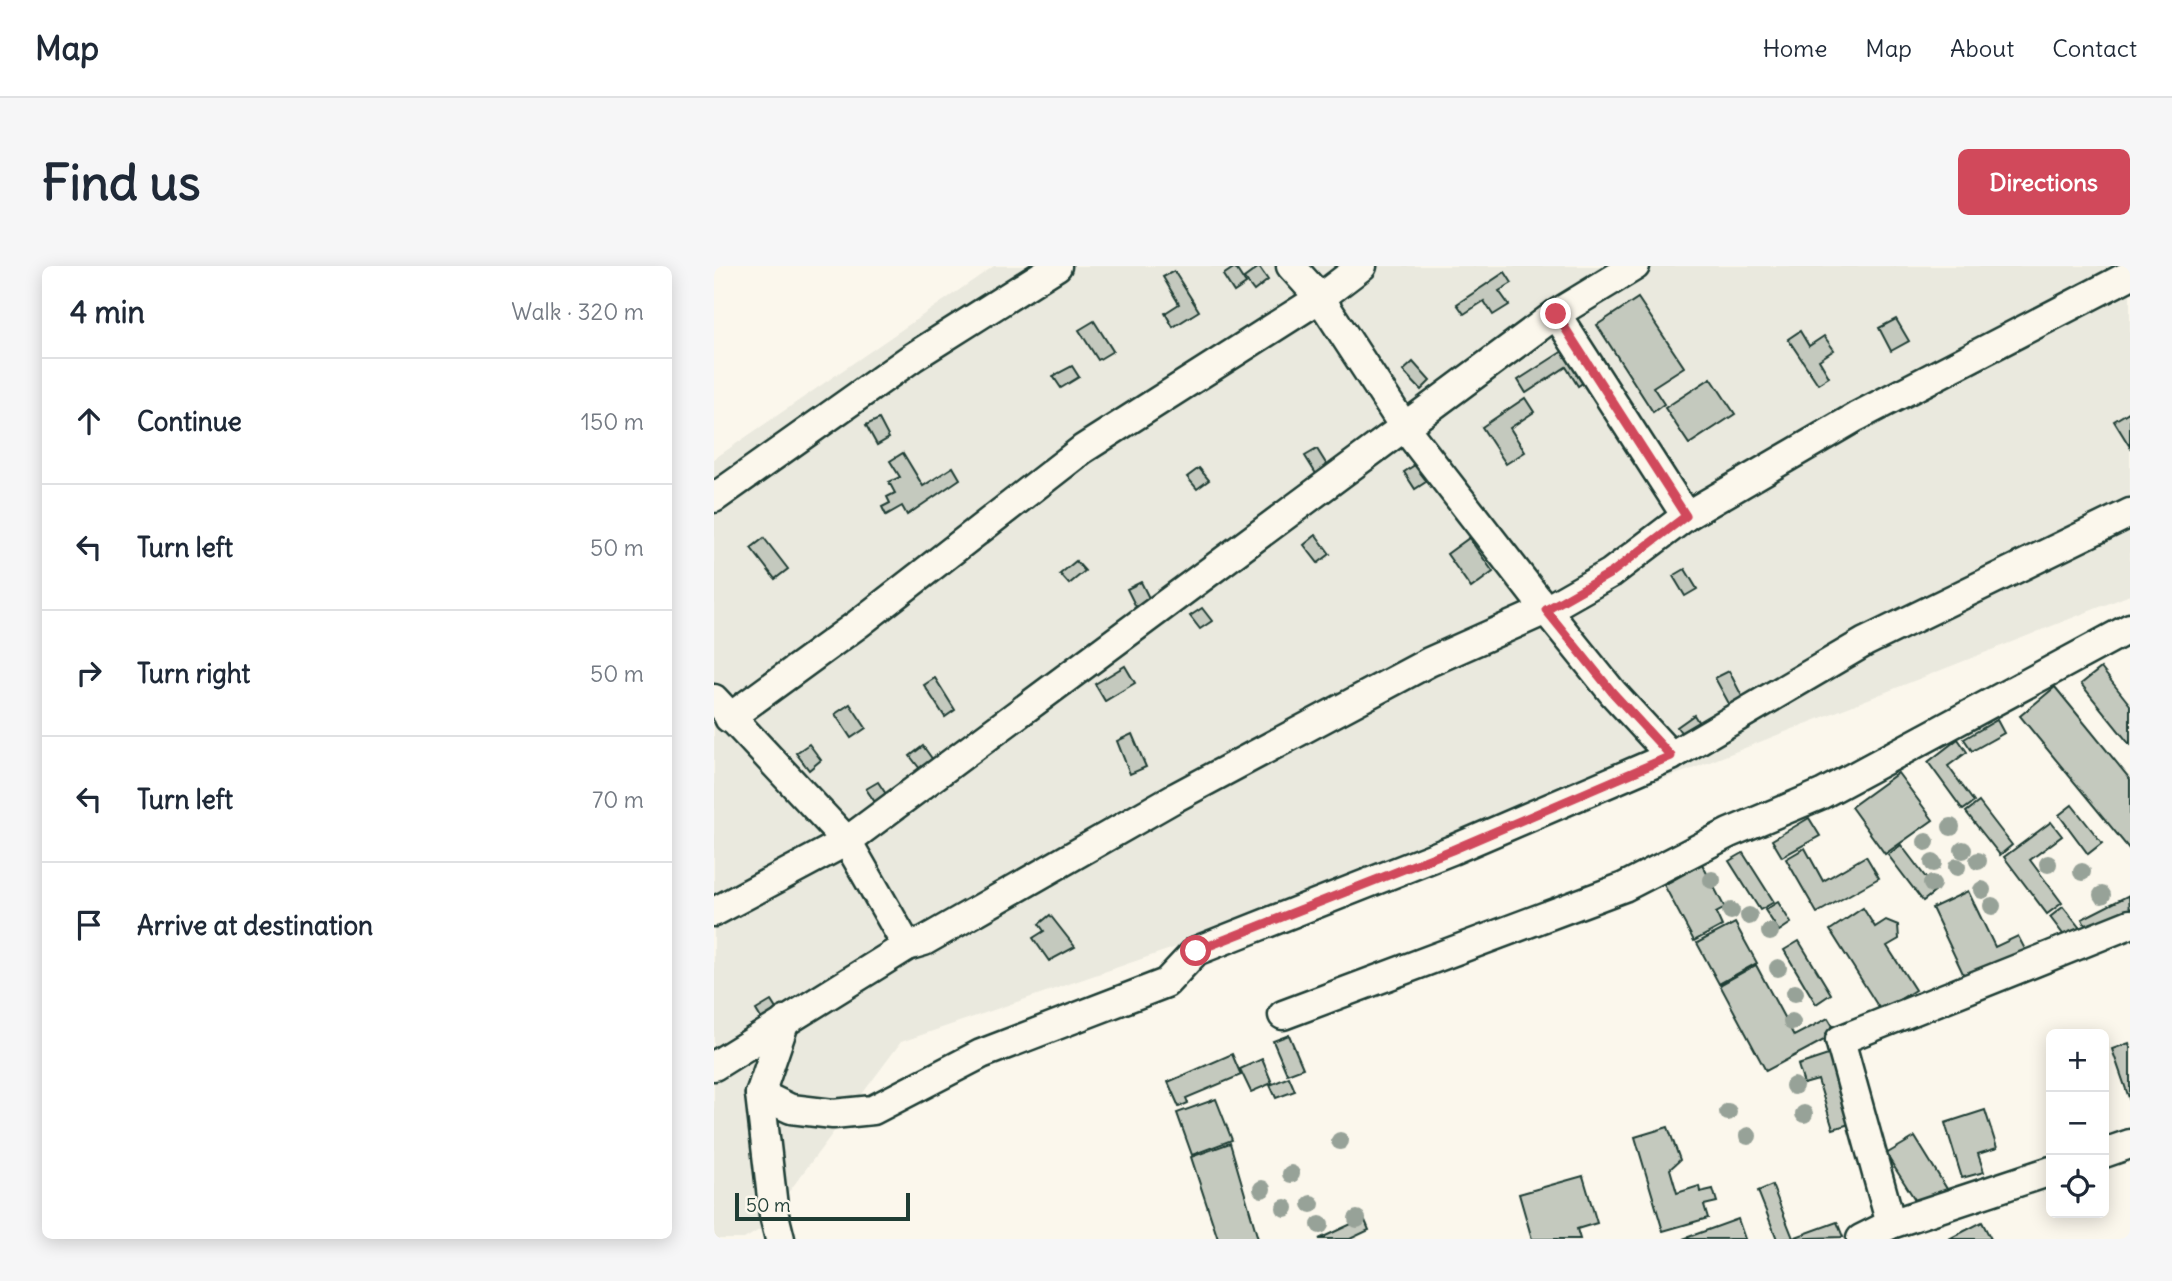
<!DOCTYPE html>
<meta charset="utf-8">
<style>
body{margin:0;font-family:Delius,sans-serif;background:#f6f6f7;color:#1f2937}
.controls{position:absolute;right:21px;bottom:21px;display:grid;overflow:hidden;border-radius:10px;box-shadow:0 4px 18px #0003}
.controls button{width:63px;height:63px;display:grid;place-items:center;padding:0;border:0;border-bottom:2px solid #e0e1e3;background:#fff;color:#1f2937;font:35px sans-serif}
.scale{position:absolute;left:21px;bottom:18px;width:175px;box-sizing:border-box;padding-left:7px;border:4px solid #1f3d34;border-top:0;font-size:19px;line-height:24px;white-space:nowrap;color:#1f3d34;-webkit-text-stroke:5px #fbf7ec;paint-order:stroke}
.stop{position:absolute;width:21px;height:21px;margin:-16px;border:5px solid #d1495b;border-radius:50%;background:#fff}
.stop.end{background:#d1495b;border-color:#fff;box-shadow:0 2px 7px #0008}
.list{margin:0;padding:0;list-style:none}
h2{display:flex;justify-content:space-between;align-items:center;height:91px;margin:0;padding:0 28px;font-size:30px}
h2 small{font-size:23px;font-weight:400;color:#747a83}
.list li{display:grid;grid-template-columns:46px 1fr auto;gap:21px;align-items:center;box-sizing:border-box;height:126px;padding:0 28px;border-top:2px solid #e0e1e3}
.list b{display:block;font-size:26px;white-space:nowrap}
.list em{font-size:23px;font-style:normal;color:#747a83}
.icon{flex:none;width:38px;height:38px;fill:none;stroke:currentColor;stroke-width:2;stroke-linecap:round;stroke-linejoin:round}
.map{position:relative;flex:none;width:1416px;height:973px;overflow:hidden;border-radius:10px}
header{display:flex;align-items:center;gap:42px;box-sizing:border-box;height:98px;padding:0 35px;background:#fff;border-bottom:2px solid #e0e1e3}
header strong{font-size:33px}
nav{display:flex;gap:38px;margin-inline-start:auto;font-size:24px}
.intro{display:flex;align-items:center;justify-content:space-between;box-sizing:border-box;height:168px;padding:0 42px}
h1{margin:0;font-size:49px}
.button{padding:18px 32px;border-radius:10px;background:#d1495b;color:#fff;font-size:24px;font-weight:700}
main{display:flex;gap:42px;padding:0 42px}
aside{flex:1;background:#fff;border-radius:10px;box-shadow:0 4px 18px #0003}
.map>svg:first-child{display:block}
</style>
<header>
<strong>Map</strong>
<nav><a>Home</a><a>Map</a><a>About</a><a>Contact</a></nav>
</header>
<div class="intro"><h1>Find us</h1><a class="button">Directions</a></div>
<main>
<aside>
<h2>4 min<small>Walk · 320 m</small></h2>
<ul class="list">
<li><svg class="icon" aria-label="ahead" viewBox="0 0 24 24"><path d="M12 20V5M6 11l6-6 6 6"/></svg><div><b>Continue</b></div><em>150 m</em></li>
<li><svg class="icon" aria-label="left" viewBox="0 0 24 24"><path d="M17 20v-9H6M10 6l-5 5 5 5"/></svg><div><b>Turn left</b></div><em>50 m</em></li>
<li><svg class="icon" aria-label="right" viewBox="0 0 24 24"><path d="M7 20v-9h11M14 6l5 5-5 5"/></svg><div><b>Turn right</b></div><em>50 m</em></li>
<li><svg class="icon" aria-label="left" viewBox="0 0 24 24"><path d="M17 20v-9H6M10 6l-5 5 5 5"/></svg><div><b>Turn left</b></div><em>70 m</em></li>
<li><svg class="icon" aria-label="arrive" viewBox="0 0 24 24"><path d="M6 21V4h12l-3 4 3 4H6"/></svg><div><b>Arrive at destination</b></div></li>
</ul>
</aside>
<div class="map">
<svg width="1416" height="973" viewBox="0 0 1416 973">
<rect width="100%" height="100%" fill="#fbf7ec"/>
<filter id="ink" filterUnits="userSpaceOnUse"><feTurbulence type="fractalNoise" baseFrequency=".0143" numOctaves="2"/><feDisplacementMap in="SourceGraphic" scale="14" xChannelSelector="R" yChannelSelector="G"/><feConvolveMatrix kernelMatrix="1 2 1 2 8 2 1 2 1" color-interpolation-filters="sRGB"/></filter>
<g filter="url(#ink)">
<path fill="#eae9de" d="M280,0H1416V329L978,503L187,776L47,963L30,973H0V193Z"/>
<g fill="#c4c9be" stroke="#1f3d34" stroke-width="2">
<path d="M521,1L532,18L520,26L509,9Z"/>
<path d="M545,1L554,14L540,25L530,12Z"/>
<path d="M460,5L485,45L459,61L451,47L465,38L449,11Z"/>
<path d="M791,6L798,17L785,25L795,39L779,49L770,35L750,48L743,38Z"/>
<path d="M924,32L970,101L939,121L950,138L939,146L883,59Z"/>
<path d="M1182,53L1195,75L1177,85L1165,62Z"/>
<path d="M380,55L399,85L384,94L365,64Z"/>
<path d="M1086,65L1095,80L1110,70L1120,84L1105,94L1115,111L1104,118L1074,73Z"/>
<path d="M852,83L873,114L864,120L852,101L812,127L804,114Z"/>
<path d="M699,96L716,115L707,124L689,105Z"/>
<path d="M358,100L365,111L347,122L339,110Z"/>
<path d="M997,112L1021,148L975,178L951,142Z"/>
<path d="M811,132L820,146L796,162L811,186L792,198L768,161Z"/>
<path d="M1415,146L1416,148V181L1400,155Z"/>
<path d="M165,153L175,172L163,179L152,159Z"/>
<path d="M603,183L616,204L604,211L591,190Z"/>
<path d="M189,187L209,220L239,201L246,213L193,249L188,240L172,249L168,241L176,237L173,231L181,227L175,216L186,211L176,195Z"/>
<path d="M704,197L715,214L701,223L690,206Z"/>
<path d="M485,202L495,214L483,223L473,211Z"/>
<path d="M602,269L616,288L604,297L590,279Z"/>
<path d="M50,272L74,303L61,313L37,282Z"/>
<path d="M755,272L779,306L757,322L733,288Z"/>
<path d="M362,295L371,305L355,318L346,308Z"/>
<path d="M971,303L983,323L971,330L959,310Z"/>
<path d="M427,316L437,336L423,343L413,323Z"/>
<path d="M488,342L498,355L486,363L476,350Z"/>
<path d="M411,400L421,417L391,435L381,418Z"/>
<path d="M1387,402L1416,439V479L1367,418Z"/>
<path d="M1015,405L1032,438L1019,445L1001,412Z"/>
<path d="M221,412L241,444L231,451L210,419Z"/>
<path d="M1341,421L1416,513V584L1306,450Z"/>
<path d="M136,438L152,462L137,472L121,448Z"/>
<path d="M980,449L988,462L972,473L963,461Z"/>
<path d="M1283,454L1290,467L1258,485L1250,473Z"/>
<path d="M418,468L432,501L416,508L403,475Z"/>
<path d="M1244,473L1253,486L1234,500L1260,536L1249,544L1214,496Z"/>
<path d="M95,478L107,494L95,504L82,487Z"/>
<path d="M209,480L219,494L206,503L196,490Z"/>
<path d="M1184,507L1219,554L1171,588L1137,541Z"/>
<path d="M164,516L174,531L163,539L152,523Z"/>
<path d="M1265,536L1298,579L1286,589L1252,546Z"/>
<path d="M1358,539L1388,577L1374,588L1345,549Z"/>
<path d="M1095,552L1106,570L1068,591L1058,574Z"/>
<path d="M1337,556L1348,570L1316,594L1348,637L1333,648L1290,591Z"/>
<path d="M1187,579L1222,625L1209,635L1174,589Z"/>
<path d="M1091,582L1109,615L1152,590L1165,612L1103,647L1072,593Z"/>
<path d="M1029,587L1060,636L1046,644L1015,595Z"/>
<path d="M988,598L1011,642L1002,647L1008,660L980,675L950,619Z"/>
<path d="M1254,625L1281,681L1304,670L1313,687L1253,716L1218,642Z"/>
<path d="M1415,629L1416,647L1375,667L1368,653Z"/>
<path d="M1064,636L1077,657L1065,665L1051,644Z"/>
<path d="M1349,641L1369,666L1355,676L1336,651Z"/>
<path d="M1149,642L1161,661L1172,654L1184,659L1185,673L1173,680L1201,724L1167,745L1116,664Z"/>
<path d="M336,649L361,681L335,695L319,672L330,665L325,658Z"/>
<path d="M1021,657L1043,697L1005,718L983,677Z"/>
<path d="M1085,675L1117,728L1102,738L1070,684Z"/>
<path d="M1042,699L1080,770L1114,752L1123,767L1052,805L1006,719Z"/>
<path d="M57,735L67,751L52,761L42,744Z"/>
<path d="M575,769L589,802L573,808L559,775Z"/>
<path d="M1415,777L1416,781V835L1398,783Z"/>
<path d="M1120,787L1142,856L1119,863L1104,814L1090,818L1084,799Z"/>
<path d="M518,788L527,809L472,832L474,837L465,841L454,816Z"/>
<path d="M548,793L558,817L537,826L526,803Z"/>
<path d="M575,811L581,825L562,832L556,819Z"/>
<path d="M502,833L518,874L478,889L463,847Z"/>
<path d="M1271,844L1283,882L1264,888L1270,906L1248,912L1231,857Z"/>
<path d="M954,861L966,894L956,903L963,927L985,920L986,926L999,923L1003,936L990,939L994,952L949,965L921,871Z"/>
<path d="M1201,871L1233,923L1205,940L1172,888Z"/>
<path d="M516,877L544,973H504L477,891Z"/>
<path d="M869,910L883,957L863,963L866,973H818L805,928Z"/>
<path d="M1058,919L1079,972L1123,956L1129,971L1063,973L1044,925Z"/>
<path d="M650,952L655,964L636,973H605Z"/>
<path d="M1024,953L1031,973H969Z"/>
<path d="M1268,956L1277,973H1235Z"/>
</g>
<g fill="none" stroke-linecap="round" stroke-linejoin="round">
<defs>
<g id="minor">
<path d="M577,0L606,32L691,162L832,344L899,427L957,490"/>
<path d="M842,48L972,250"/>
<path d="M0,232L199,91L343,0"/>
<path d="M0,433L133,575L193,680"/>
<path d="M15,452L144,358L369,183L606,32L648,0"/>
<path d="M0,646L133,575L842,48L921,0"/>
<path d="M569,749L910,621L1015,567L1108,528L1416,362"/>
<path d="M0,800L193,680L210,675L462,531L715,396L832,344L897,307L972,250L1142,151L1416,9"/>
<path d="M46,828L77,843L119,848L159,844L267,788L452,717L482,685L738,584L957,490L1151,376L1416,247"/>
<path d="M1390,887L1416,878"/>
<path d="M1177,958L1126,774L1416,658"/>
<path d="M66,973L60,949L46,828L71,755"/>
<path d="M1147,973L1177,958L1337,905"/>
</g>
</defs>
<use href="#minor" stroke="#1f3d34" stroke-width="33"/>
<use href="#minor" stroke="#fbf7ec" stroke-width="28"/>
</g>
<g fill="#97a298">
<circle cx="1237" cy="561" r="9"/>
<circle cx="1212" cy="576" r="9"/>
<circle cx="1249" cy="584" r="9"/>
<circle cx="1264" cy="595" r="9"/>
<circle cx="1219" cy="597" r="9"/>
<circle cx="1334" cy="598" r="9"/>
<circle cx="1243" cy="601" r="9"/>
<circle cx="1368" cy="606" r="9"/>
<circle cx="998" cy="614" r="9"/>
<circle cx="1218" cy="618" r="9"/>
<circle cx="1268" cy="624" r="9"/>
<circle cx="1388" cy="629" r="9"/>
<circle cx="1278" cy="640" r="9"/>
<circle cx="1017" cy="645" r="9"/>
<circle cx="1035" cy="650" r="9"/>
<circle cx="1056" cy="666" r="9"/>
<circle cx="1064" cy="702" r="9"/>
<circle cx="1081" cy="727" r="9"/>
<circle cx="1078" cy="756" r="9"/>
<circle cx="1080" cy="820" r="9"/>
<circle cx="1014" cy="846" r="9"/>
<circle cx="1090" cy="848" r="9"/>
<circle cx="1034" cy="870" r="9"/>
<circle cx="626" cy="875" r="9"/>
<circle cx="577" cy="908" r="9"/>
<circle cx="548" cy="923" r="9"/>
<circle cx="597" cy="938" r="9"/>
<circle cx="571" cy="942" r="9"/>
<circle cx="643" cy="953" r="9"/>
<circle cx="606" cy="959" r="9"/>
</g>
</g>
<g fill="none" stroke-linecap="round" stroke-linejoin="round" filter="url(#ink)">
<path stroke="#d1495b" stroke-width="9" d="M482,685L738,584L957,490L899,427L832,344L897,307L972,250L842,48"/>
</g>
</svg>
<div class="controls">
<button>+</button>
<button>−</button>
<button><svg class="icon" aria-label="locate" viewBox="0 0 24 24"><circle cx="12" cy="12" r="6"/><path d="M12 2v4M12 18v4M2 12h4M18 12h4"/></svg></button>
</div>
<div class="scale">50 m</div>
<div class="stop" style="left:482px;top:685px"></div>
<div class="stop end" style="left:842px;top:48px"></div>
</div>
</main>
